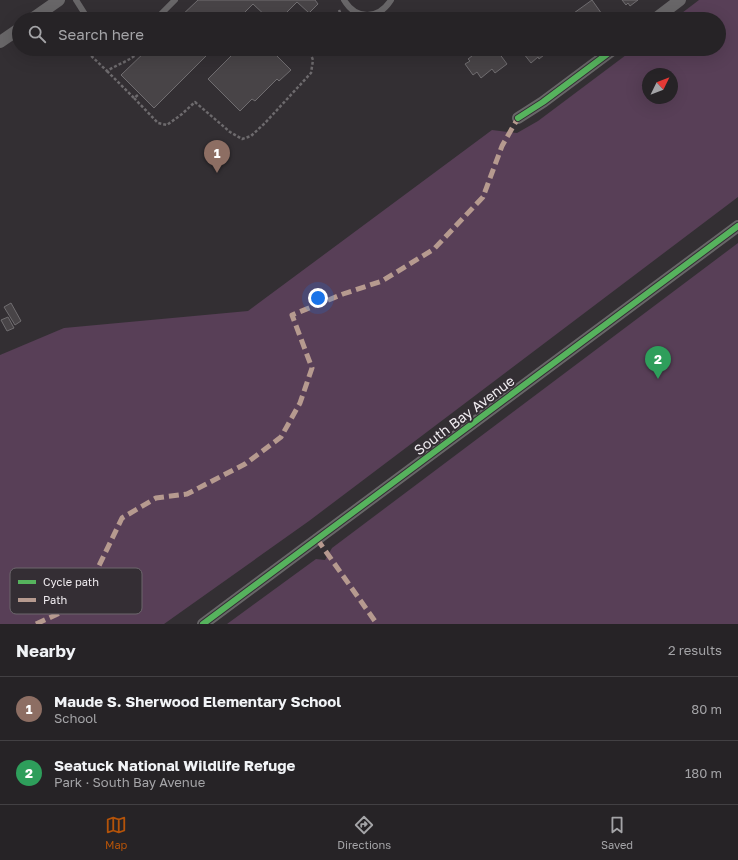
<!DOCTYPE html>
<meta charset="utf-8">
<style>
body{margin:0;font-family:"Golos Text",sans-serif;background:#322f32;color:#f1f3f6}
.compass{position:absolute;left:642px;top:68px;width:36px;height:36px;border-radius:50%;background:#262326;box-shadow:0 4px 16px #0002;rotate:47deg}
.you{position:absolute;left:318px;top:298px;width:14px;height:14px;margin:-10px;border:3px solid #fff;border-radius:50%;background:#1a73e8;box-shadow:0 0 0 6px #1a73e833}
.badge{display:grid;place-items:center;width:26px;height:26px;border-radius:50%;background:#b45309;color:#fff;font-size:13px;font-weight:700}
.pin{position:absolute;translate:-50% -33px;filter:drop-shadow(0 1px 2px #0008)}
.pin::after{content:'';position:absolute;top:21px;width:14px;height:12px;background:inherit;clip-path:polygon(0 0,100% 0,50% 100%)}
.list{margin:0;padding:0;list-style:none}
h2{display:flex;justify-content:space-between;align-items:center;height:52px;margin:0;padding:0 16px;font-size:17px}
h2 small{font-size:13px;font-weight:400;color:#a4a4a7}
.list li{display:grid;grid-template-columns:26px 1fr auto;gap:12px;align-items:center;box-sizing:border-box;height:64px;padding:0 16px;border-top:1px solid #424043}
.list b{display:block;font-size:15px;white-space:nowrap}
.list p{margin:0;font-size:13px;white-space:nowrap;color:#a4a4a7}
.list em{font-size:13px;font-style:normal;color:#a4a4a7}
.icon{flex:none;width:22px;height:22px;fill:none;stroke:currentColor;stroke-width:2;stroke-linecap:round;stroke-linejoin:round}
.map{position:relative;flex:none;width:738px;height:624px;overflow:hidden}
.search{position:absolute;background:#262326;box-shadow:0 4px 16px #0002;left:12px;right:12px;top:12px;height:44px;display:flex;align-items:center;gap:10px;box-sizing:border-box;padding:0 14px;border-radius:22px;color:#a4a4a7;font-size:15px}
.sheet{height:180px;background:#262326}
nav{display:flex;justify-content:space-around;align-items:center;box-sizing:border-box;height:56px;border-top:1px solid #424043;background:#262326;font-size:11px;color:#a4a4a7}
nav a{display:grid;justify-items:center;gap:2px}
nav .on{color:#b45309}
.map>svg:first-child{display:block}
</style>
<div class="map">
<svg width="738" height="624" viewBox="0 0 738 624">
<rect width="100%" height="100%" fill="#332f33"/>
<g fill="#583f57" fill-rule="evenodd">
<path d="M699,0H738V197L309,521L164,624H0V355L64,328L248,311L492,130L517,133L538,121L634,49H719V19H674ZM648,74H672V98H648Z"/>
<path d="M738,243V624H227L316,559L325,560L332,548Z"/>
</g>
<g fill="#484447" stroke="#706d70">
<path d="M198,0H315L318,4L309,13L297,2L280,19H269L253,4L241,16L244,19L247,16L251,19H178Z"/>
<path d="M592,0L604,17L601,19H567V18Z"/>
<path d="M622,0H638L630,6L628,3L626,5Z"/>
<path d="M148,49H213L154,108L121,75Z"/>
<path d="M238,49H259L266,56L270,52L272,55L274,53L291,70L279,81L277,79L255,101L252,99L240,111L208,79Z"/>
<path d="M481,49H496L507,64L495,73L492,69L481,78L477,72L473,75L465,64L470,61L468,59Z"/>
<path d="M520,49H548L543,53L544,55L539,59L538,57L531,63Z"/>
<path d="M11,303L21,321L15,325L4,307Z"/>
<path d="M8,317L14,328L7,331L1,320Z"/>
</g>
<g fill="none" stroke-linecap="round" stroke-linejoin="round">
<g stroke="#6d6a6d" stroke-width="2.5" stroke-dasharray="3 2" stroke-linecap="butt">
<path d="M339,10L341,15L345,19"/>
<path d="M71,14L75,19"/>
<path d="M332,19L340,12"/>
<path d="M84,49L107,71C118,64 132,60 140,51L139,49"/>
<path d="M107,71L134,98L138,95"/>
<path d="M134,98L158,123L167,125L182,114L195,102L230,132L242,139L251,136L265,123L311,73L313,60L309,50L299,52V49"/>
</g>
<g stroke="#686668" stroke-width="6">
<path d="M76,0L88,19"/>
<path d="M344,0C356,20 378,20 391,0"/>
<path d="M156,19L175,0"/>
</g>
<g stroke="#686668" stroke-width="12">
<path d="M32,19L59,0"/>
<path d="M655,19L680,0"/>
<path d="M0,42L19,29"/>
<path d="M518,118L543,102L614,49"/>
<path d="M203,624L738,226"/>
</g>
<g stroke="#b69a8f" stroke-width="5" stroke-dasharray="10 5" stroke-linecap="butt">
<path d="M317,539L377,624"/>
<path d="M36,624L73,607L94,576L122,518L156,498L187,494L245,464L281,437L300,403L312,368L292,315L343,294L382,281L434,249L483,197L502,146L518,118"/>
</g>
<defs>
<g id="cycleway">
<path d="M518,118L543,102L614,49"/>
<path d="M203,624L738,226"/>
</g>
</defs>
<use href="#cycleway" stroke="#342e34" stroke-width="8"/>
<use href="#cycleway" stroke="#56b35d" stroke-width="6"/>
</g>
<g text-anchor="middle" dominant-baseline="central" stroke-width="4" stroke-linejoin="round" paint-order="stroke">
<g font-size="14" fill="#efebef" stroke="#342e34">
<text transform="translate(464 415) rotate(-37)">South Bay Avenue</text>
</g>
</g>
<rect x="10" y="568" width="132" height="46" rx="6" fill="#342e34" stroke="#6c676c" stroke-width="1"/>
<rect x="18" y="580" width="18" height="4" fill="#56b35d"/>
<rect x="18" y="598" width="18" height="4" fill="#b69a8f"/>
<g font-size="11" fill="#efebef">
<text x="43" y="586">Cycle path</text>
<text x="43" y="604">Path</text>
</g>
</svg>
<svg class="compass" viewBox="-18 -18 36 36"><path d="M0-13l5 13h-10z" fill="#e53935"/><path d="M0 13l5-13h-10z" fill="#a4a4a7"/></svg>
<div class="you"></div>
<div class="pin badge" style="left:217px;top:173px;background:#8d6e63">1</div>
<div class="pin badge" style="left:658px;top:379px;background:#2e9e5b">2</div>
<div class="search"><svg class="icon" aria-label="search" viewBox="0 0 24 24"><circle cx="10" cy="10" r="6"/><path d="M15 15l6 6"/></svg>Search here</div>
</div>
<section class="sheet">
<h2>Nearby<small>2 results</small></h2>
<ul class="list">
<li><span class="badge" style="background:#8d6e63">1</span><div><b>Maude S. Sherwood Elementary School</b><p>School</p></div><em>80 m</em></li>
<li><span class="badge" style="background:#2e9e5b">2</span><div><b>Seatuck National Wildlife Refuge</b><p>Park · South Bay Avenue</p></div><em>180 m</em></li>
</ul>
</section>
<nav>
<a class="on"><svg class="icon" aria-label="map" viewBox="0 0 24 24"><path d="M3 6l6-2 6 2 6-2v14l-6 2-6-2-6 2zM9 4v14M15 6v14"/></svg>Map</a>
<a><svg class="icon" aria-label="directions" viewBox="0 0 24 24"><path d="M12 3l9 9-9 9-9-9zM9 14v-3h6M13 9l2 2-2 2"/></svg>Directions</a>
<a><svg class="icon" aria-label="saved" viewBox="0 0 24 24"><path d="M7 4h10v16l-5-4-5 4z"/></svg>Saved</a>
</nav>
